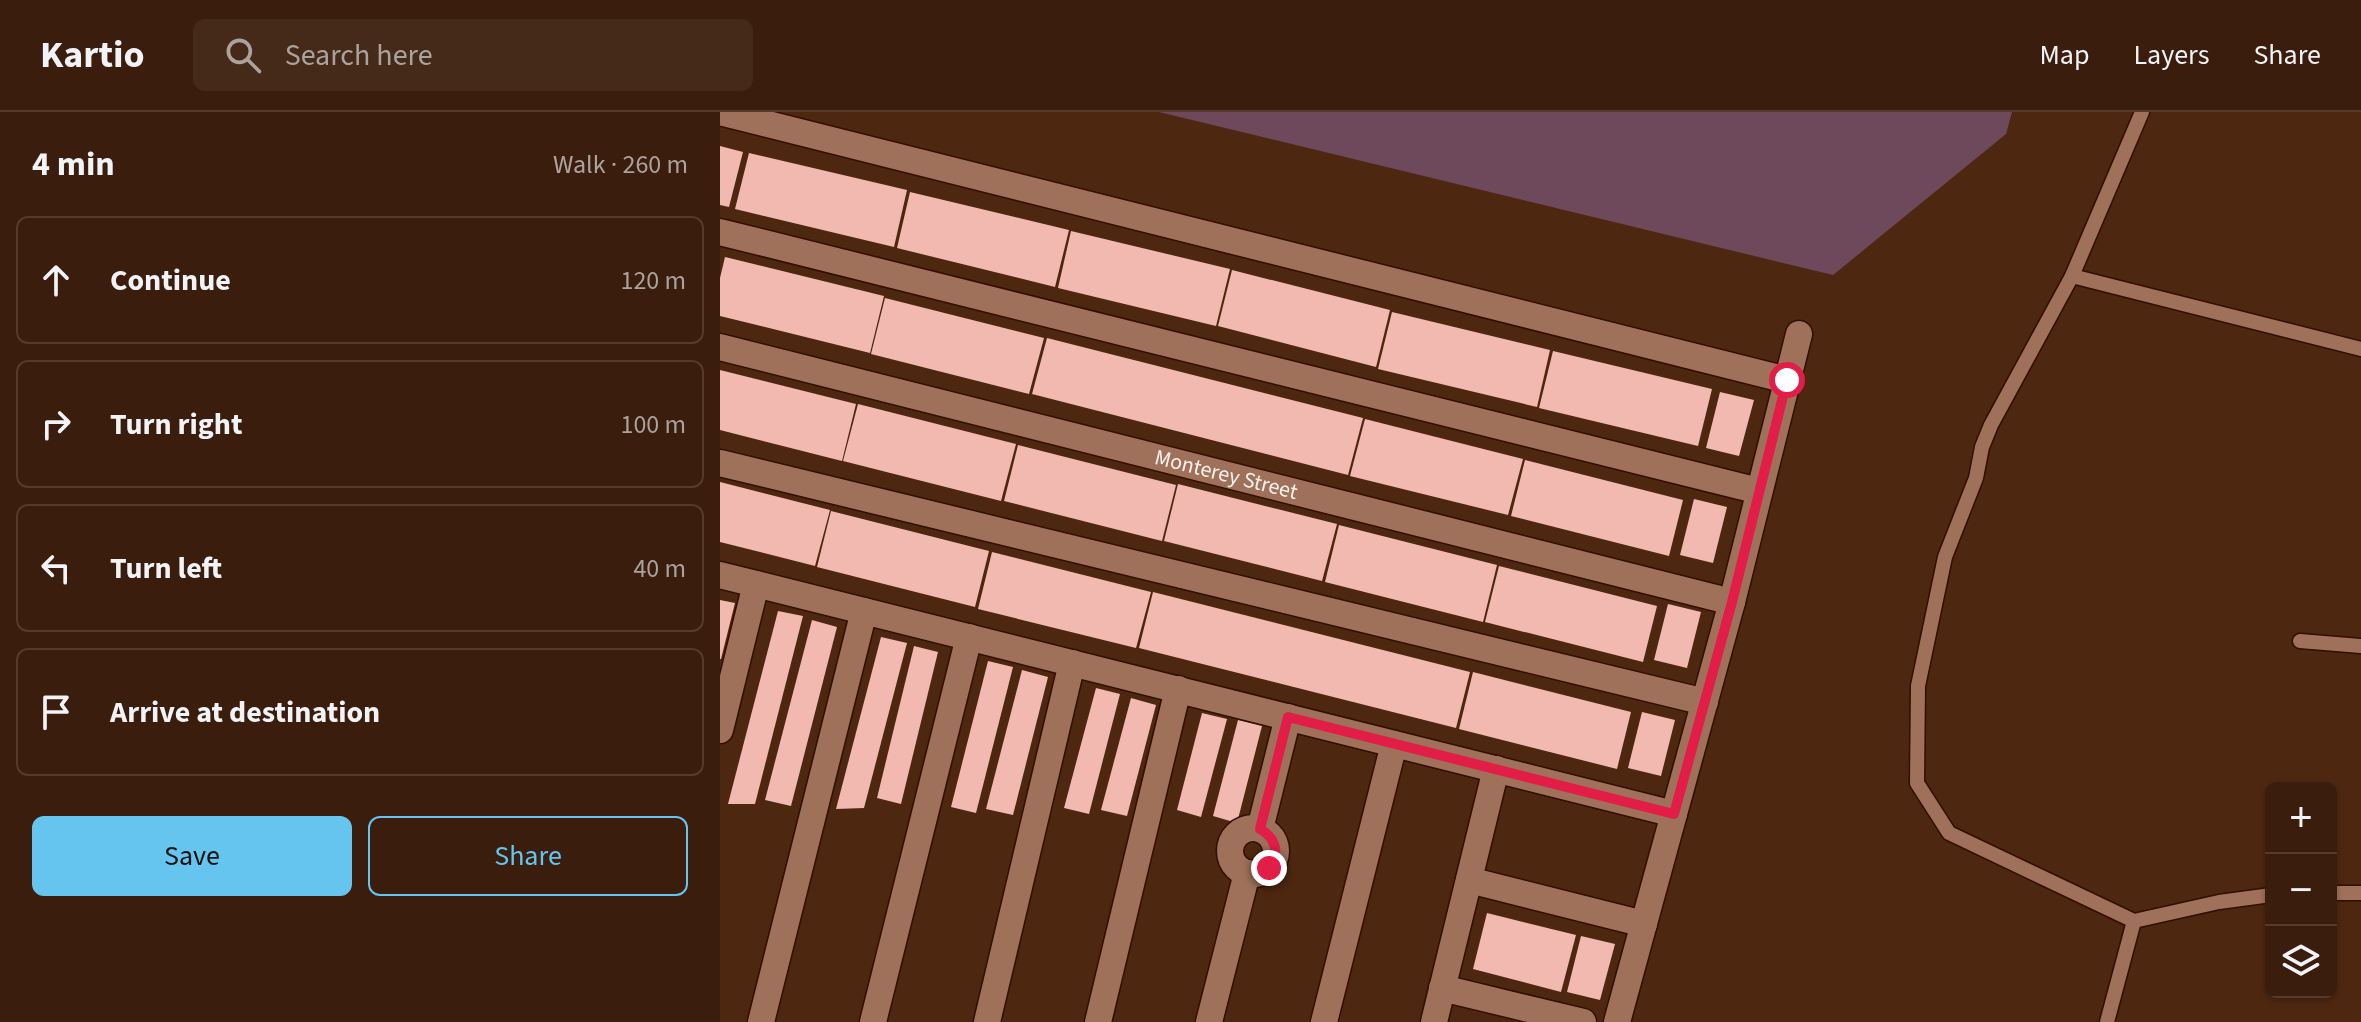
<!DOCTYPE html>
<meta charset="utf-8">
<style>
body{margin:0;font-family:"Source Sans 3",sans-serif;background:#452a1a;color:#f1f3f6}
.controls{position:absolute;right:24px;bottom:24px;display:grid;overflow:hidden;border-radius:12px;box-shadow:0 2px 6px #0004}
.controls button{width:72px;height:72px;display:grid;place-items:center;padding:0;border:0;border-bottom:2px solid #543b2d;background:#3a1d0c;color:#f1f3f6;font:40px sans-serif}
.stop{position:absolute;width:24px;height:24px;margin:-18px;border:6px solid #e11d48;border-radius:50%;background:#fff}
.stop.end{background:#e11d48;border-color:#fff;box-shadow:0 2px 8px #0008}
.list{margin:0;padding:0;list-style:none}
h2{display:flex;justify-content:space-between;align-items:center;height:104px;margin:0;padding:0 32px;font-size:34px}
h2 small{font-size:26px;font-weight:400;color:#aba29d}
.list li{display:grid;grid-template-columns:52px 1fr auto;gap:24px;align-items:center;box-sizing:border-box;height:128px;margin:0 16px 16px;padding:0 16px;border:2px solid #543b2d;border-radius:12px}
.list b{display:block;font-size:30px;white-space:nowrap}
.list em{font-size:26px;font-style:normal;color:#aba29d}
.actions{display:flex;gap:16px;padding:24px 32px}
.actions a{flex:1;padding:18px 0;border:2px solid #65c5ee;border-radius:12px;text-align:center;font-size:28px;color:#65c5ee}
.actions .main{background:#65c5ee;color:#111}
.icon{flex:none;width:44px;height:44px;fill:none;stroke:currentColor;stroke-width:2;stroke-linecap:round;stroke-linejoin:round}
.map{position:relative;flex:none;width:1641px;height:910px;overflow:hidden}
header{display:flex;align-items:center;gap:48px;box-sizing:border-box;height:112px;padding:0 40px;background:#3a1d0c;border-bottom:2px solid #543b2d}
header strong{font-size:38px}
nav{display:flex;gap:44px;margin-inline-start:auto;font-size:28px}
.search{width:560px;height:72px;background:#452a1a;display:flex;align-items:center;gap:20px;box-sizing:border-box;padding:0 28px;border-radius:12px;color:#aba29d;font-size:30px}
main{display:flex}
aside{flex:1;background:#3a1d0c}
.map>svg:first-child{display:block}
</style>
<header>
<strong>Kartio</strong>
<div class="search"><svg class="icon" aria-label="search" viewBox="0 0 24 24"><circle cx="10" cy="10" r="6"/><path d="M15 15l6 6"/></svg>Search here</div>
<nav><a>Map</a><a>Layers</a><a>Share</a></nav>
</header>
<main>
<aside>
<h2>4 min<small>Walk · 260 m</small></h2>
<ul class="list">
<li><svg class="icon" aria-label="ahead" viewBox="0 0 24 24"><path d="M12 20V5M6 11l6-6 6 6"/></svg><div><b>Continue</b></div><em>120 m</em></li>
<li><svg class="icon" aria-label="right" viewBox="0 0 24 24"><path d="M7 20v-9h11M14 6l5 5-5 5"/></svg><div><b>Turn right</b></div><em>100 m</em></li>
<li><svg class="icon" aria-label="left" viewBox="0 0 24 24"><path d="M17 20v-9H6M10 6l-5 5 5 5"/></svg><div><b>Turn left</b></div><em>40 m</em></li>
<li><svg class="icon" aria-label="arrive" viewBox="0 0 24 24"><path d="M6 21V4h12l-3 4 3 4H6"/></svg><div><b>Arrive at destination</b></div></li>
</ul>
<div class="actions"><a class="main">Save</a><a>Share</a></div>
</aside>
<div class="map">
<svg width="1641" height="910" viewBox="0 0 1641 910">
<rect width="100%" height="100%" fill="#4e2710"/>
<path fill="#6e495b" d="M439,0H1292L1286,22L1113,163Z"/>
<g fill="#f2b9b0">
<path d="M0,34L23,40L9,95L0,93Z"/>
<path d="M29,41L187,78L174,135L15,97Z"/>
<path d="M190,80L349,118L335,175L177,136Z"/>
<path d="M351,119L510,157L496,214L338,176Z"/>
<path d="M5,145L164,184L150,241L0,204V166Z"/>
<path d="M512,158L670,198L656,255L498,214Z"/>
<path d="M165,186L324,226L309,282L151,242Z"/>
<path d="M672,200L830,238L817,295L658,257Z"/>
<path d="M327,226L643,306L628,363L312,282Z"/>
<path d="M833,239L992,277L978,334L819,296Z"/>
<path d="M0,258L136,292L122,349L0,318Z"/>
<path d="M1000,280L1034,288L1019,344L986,336Z"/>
<path d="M138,292L296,332L281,389L123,349Z"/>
<path d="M645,307L803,347L788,403L630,364Z"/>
<path d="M298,333L456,373L442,429L284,389Z"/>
<path d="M805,348L963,388L949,444L791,404Z"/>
<path d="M0,370L110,398L95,454L0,430Z"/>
<path d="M458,372L617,412L602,469L444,429Z"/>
<path d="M974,387L1007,395L993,451L960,443Z"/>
<path d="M111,399L269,439L255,495L97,455Z"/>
<path d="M619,413L777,453L763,510L605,470Z"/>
<path d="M272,440L431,480L416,536L258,497Z"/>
<path d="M779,454L937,494L923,550L765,510Z"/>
<path d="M433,480L750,560L736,616L419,536Z"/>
<path d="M0,488L15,491L1,547H0Z"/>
<path d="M948,492L981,500L967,556L934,548Z"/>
<path d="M58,499L83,504L35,692H8Z"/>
<path d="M92,508L117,515L71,694L45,688Z"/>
<path d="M161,525L187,531L144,696L116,697Z"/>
<path d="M194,534L218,540L181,692L157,686Z"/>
<path d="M268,549L293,555L256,701L231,695Z"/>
<path d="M302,558L328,565L293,703L266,697Z"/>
<path d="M753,560L911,600L897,657L739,617Z"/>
<path d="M376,576L400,582L369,702L344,696Z"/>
<path d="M411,586L436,593L407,704L381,698Z"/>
<path d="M922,600L955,608L941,664L908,656Z"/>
<path d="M482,601L507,607L481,705L457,698Z"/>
<path d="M518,608L542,614L517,711L493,704Z"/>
<path d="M767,801L856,823L841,880L753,857Z"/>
<path d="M861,824L895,832L880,888L847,880Z"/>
</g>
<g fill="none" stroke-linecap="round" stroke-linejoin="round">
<defs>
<g id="lane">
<path d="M1422,0L1352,164L1271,313L1262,335L1256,366L1225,445L1198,574L1197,671L1229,721L1414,809L1499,790L1551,783"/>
<path d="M1352,164L1641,237"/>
<path d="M1580,529L1641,534"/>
<path d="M1611,781H1641"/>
<path d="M1387,910L1414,809"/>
</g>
<g id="street">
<path d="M0,0L1067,268"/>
<path d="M0,120L1039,379"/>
<path id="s1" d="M0,235L1012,490"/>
<path d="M0,351L985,590"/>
<path d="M0,463L954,702"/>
<path d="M0,618L36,472"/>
<circle cx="533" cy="739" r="23"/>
<path d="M540,717L568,605"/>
<path d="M749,768L924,812"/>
<path d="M722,876L863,910"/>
<path d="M41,910L144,499"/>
<path d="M153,910L249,525"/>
<path d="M267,910L352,551"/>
<path d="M378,910L458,577"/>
<path d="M489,910L527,761"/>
<path d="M604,910L674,632"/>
<path d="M714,910L776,657"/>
<path d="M897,910L1012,490L1079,222"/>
</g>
</defs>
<use href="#lane" stroke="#320e00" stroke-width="17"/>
<use href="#street" stroke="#320e00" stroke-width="29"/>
<use href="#lane" stroke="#9f715a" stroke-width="14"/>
<use href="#street" stroke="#9f715a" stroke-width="26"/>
</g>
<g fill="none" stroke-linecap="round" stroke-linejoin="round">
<path stroke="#e11d48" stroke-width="10" d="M549,756C560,741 556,726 540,717L568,605L954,702L1012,490L1067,268"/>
</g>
<g text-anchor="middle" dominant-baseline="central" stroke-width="8" stroke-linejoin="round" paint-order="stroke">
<g font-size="22" fill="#fdf2ed" stroke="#27160c">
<text stroke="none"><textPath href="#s1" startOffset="522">Monterey Street</textPath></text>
</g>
</g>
</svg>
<div class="controls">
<button>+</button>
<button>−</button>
<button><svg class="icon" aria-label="layers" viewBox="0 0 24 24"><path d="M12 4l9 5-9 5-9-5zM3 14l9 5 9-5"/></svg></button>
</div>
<div class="stop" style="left:1067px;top:268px"></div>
<div class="stop end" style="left:549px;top:756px"></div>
</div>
</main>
